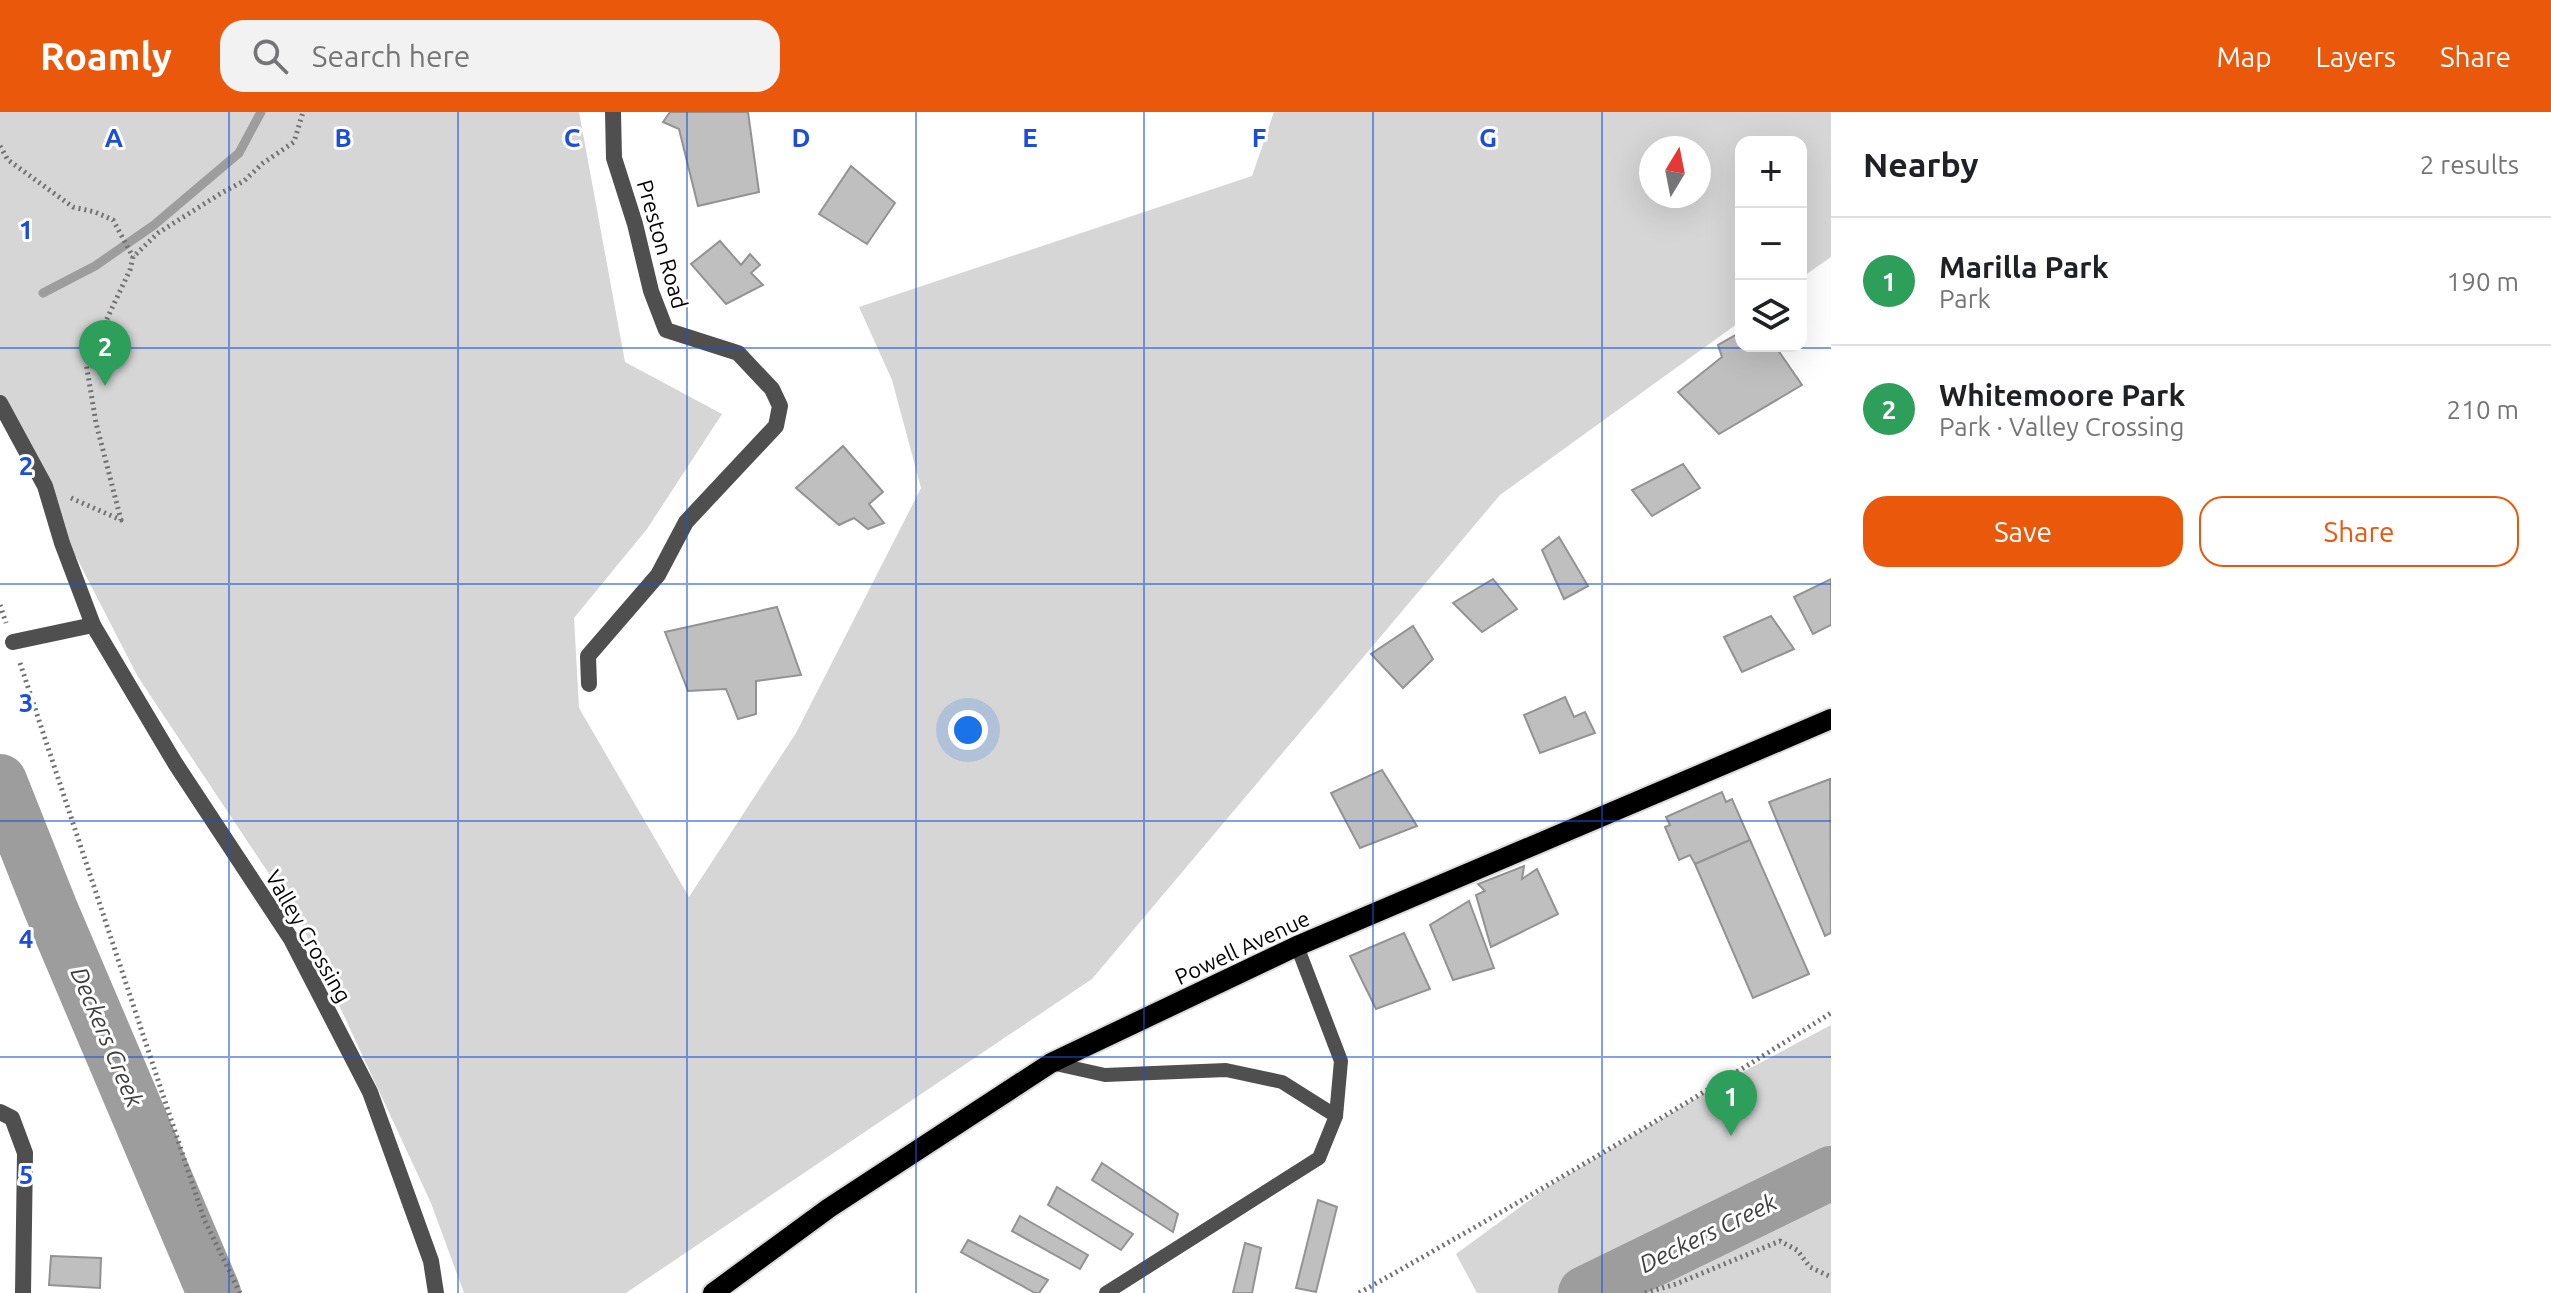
<!DOCTYPE html>
<meta charset="utf-8">
<style>
body{margin:0;font-family:Ubuntu,sans-serif;background:#f2f2f2;color:#202124}
.controls{position:absolute;right:24px;top:24px;display:grid;overflow:hidden;border-radius:16px;box-shadow:0 8px 32px #0002}
.controls button{width:72px;height:72px;display:grid;place-items:center;padding:0;border:0;border-bottom:2px solid #e0e0e0;background:#fff;color:#202124;font:40px sans-serif}
.compass{position:absolute;left:1639px;top:24px;width:72px;height:72px;border-radius:50%;background:#fff;box-shadow:0 8px 32px #0002;rotate:10deg}
.you{position:absolute;left:968px;top:618px;width:28px;height:28px;margin:-20px;border:6px solid #fff;border-radius:50%;background:#1a73e8;box-shadow:0 0 0 12px #1a73e833}
.badge{display:grid;place-items:center;width:52px;height:52px;border-radius:50%;background:#ea580c;color:#fff;font-size:26px;font-weight:700}
.pin{position:absolute;translate:-50% -66px;filter:drop-shadow(0 2px 4px #0008)}
.pin::after{content:'';position:absolute;top:42px;width:28px;height:24px;background:inherit;clip-path:polygon(0 0,100% 0,50% 100%)}
.list{margin:0;padding:0;list-style:none}
h2{display:flex;justify-content:space-between;align-items:center;height:104px;margin:0;padding:0 32px;font-size:34px}
h2 small{font-size:26px;font-weight:400;color:#757577}
.list li{display:grid;grid-template-columns:52px 1fr auto;gap:24px;align-items:center;box-sizing:border-box;height:128px;padding:0 32px;border-top:2px solid #e0e0e0}
.list b{display:block;font-size:30px;white-space:nowrap}
.list p{margin:0;font-size:26px;white-space:nowrap;color:#757577}
.list em{font-size:26px;font-style:normal;color:#757577}
.actions{display:flex;gap:16px;padding:24px 32px}
.actions a{flex:1;padding:18px 0;border:2px solid #ea580c;border-radius:24px;text-align:center;font-size:28px;color:#ea580c}
.actions .main{background:#ea580c;color:#fff}
.icon{flex:none;width:44px;height:44px;fill:none;stroke:currentColor;stroke-width:2;stroke-linecap:round;stroke-linejoin:round}
.map{position:relative;flex:none;width:1831px;height:1181px;overflow:hidden}
header{display:flex;align-items:center;gap:48px;box-sizing:border-box;height:112px;padding:0 40px;background:#ea580c;color:#fff}
header strong{font-size:38px}
nav{display:flex;gap:44px;margin-inline-start:auto;font-size:28px}
.search{width:560px;height:72px;background:#f2f2f2;display:flex;align-items:center;gap:20px;box-sizing:border-box;padding:0 28px;border-radius:24px;color:#757577;font-size:30px}
main{display:flex}
aside{flex:1;background:#fff}
.map>svg:first-child{display:block}
</style>
<header>
<strong>Roamly</strong>
<div class="search"><svg class="icon" aria-label="search" viewBox="0 0 24 24"><circle cx="10" cy="10" r="6"/><path d="M15 15l6 6"/></svg>Search here</div>
<nav><a>Map</a><a>Layers</a><a>Share</a></nav>
</header>
<main>
<div class="map">
<svg width="1831" height="1181" viewBox="0 0 1831 1181">
<rect width="100%" height="100%" fill="#fff"/>
<g fill="#d6d6d6" fill-rule="evenodd">
<path d="M0,0H579L625,250L722,302L647,417L574,506L579,596L689,785L796,621L921,376L892,268L859,195L1252,64L1274,0H1831V145L1801,166V30H1741V209L1500,383L1092,867L626,1181H464L431,1091L299,807L138,565L0,297ZM1651,36H1699V84H1651Z"/>
<path d="M1831,913V1181H1477L1456,1142L1549,1074L1715,975Z"/>
</g>
<g fill="none" stroke-linecap="round" stroke-linejoin="round">
<path stroke="#9d9d9d" stroke-width="9" d="M43,181L95,154L154,113L239,41L261,0"/>
<g stroke="#9d9d9d" stroke-width="54">
<path d="M0,669L50,795L214,1181"/>
<path d="M1585,1181L1831,1061"/>
</g>
</g>
<g fill="#bfbfbf" stroke="#939393" stroke-width="2">
<path d="M670,0H748L759,80L698,94L679,17L663,10Z"/>
<path d="M851,54L895,91L867,132L819,102Z"/>
<path d="M720,129L741,153L750,142L760,153L751,161L763,173L726,192L691,152Z"/>
<path d="M1741,220V234H1775L1802,273L1719,322L1678,280L1722,245L1718,233Z"/>
<path d="M843,334L883,380L869,392L884,411L868,417L854,406L839,413L796,376Z"/>
<path d="M1683,352L1700,376L1652,404L1632,378Z"/>
<path d="M1559,425L1588,474L1564,487L1542,438Z"/>
<path d="M1493,467L1517,497L1482,520L1453,491Z"/>
<path d="M1831,467V513L1813,522L1794,485Z"/>
<path d="M777,495L801,563L756,569V602L738,607L726,577L688,579L665,520Z"/>
<path d="M1771,504L1794,537L1742,560L1724,525Z"/>
<path d="M1413,514L1433,547L1403,576L1371,542Z"/>
<path d="M1565,585L1574,605L1585,600L1595,621L1540,641L1524,603Z"/>
<path d="M1382,658L1417,714L1360,736L1331,681Z"/>
<path d="M1830,667L1831,821L1825,824L1769,690Z"/>
<path d="M1722,680L1726,690L1732,687L1750,728L1695,752L1690,743L1679,748L1665,715L1670,713L1666,705Z"/>
<path d="M1750,728L1809,862L1753,886L1695,752Z"/>
<path d="M1524,754L1522,767L1537,757L1558,802L1491,835L1476,783L1485,779L1478,772Z"/>
<path d="M1469,789L1494,856L1453,868L1430,813Z"/>
<path d="M1404,821L1430,877L1376,897L1350,844Z"/>
<path d="M1102,1051L1178,1102L1173,1120L1092,1068Z"/>
<path d="M1057,1075L1133,1122L1121,1138L1048,1093Z"/>
<path d="M1318,1088L1337,1095L1316,1180L1296,1176Z"/>
<path d="M1020,1104L1088,1143L1080,1157L1012,1119Z"/>
<path d="M968,1128L1048,1168L1039,1181H1035L961,1140Z"/>
<path d="M1245,1131L1261,1136L1252,1181H1233Z"/>
<path d="M51,1144L101,1146L100,1176L49,1173Z"/>
</g>
<g fill="none" stroke-linecap="round" stroke-linejoin="round">
<defs>
<path id="primary" d="M713,1181L829,1096L1051,951L1297,834L1831,607"/>
</defs>
<use href="#primary" stroke="#dbdbdb" stroke-width="24"/>
<g stroke="#717171" stroke-width="5" stroke-dasharray="2 4" stroke-linecap="butt">
<path d="M0,34L8,48L73,95L95,100L113,108L133,145"/>
<path d="M71,386L121,408L96,311L86,251L130,158L133,145L158,121L223,80L244,69L263,51L294,30L303,0"/>
<path d="M0,493L6,511"/>
<path d="M20,551L204,1107L240,1181"/>
<path d="M1359,1181C1519,1091 1677,999 1831,901"/>
<path d="M1645,1181L1676,1172L1780,1129L1797,1138L1810,1155L1831,1165"/>
</g>
<g stroke="#4f4f4f" stroke-width="14">
<path d="M1051,951L1105,963L1226,958L1282,970L1336,1004"/>
<path d="M1106,1181L1319,1046L1336,1004L1341,949L1297,834"/>
</g>
<g stroke="#4f4f4f" stroke-width="16">
<path d="M0,291L45,374L62,431L93,513L175,651L291,827L370,980L431,1149L436,1181"/>
<path d="M13,530L93,513"/>
<path d="M589,572L588,544L658,463L686,410L776,314L780,294L772,277L738,241L666,218L651,179L635,112L614,46L613,0"/>
<path d="M0,1000L12,1006L25,1041L23,1181"/>
</g>
<use href="#primary" stroke="#000" stroke-width="20"/>
</g>
<path fill="none" stroke="#1d4ed8" stroke-width="2" stroke-opacity="0.55" d="M229,0V1181M458,0V1181M687,0V1181M916,0V1181M1144,0V1181M1373,0V1181M1602,0V1181M0,236H1831M0,472H1831M0,709H1831M0,945H1831"/>
<g text-anchor="middle" dominant-baseline="central" stroke-width="6" stroke-linejoin="round" paint-order="stroke">
<g font-size="22" fill="#000" stroke="#fff">
<text transform="translate(663 132) rotate(74)">Preston Road</text>
<text transform="translate(309 824) rotate(60)">Valley Crossing</text>
<text transform="translate(1242 835) rotate(-25)">Powell Avenue</text>
</g>
<g font-size="24" font-style="italic" fill="#3e3e3e" stroke="#fff">
<text transform="translate(107 925) rotate(67)">Deckers Creek</text>
<text transform="translate(1708 1121) rotate(-26)">Deckers Creek</text>
</g>
</g>
<g font-size="26" text-anchor="middle" font-weight="bold" fill="#1d4ed8" stroke="#fff" stroke-width="6" stroke-linejoin="round" paint-order="stroke">
<text x="114" y="35">A</text>
<text x="343" y="35">B</text>
<text x="572" y="35">C</text>
<text x="801" y="35">D</text>
<text x="1030" y="35">E</text>
<text x="1259" y="35">F</text>
<text x="1488" y="35">G</text>
<text x="26" y="127">1</text>
<text x="26" y="363">2</text>
<text x="26" y="600">3</text>
<text x="26" y="836">4</text>
<text x="26" y="1072">5</text>
</g>
</svg>
<div class="controls">
<button>+</button>
<button>−</button>
<button><svg class="icon" aria-label="layers" viewBox="0 0 24 24"><path d="M12 4l9 5-9 5-9-5zM3 14l9 5 9-5"/></svg></button>
</div>
<svg class="compass" viewBox="-18 -18 36 36"><path d="M0-13l5 13h-10z" fill="#e53935"/><path d="M0 13l5-13h-10z" fill="#757577"/></svg>
<div class="you"></div>
<div class="pin badge" style="left:1731px;top:1024px;background:#2e9e5b">1</div>
<div class="pin badge" style="left:105px;top:274px;background:#2e9e5b">2</div>
</div>
<aside>
<h2>Nearby<small>2 results</small></h2>
<ul class="list">
<li><span class="badge" style="background:#2e9e5b">1</span><div><b>Marilla Park</b><p>Park</p></div><em>190 m</em></li>
<li><span class="badge" style="background:#2e9e5b">2</span><div><b>Whitemoore Park</b><p>Park · Valley Crossing</p></div><em>210 m</em></li>
</ul>
<div class="actions"><a class="main">Save</a><a>Share</a></div>
</aside>
</main>
